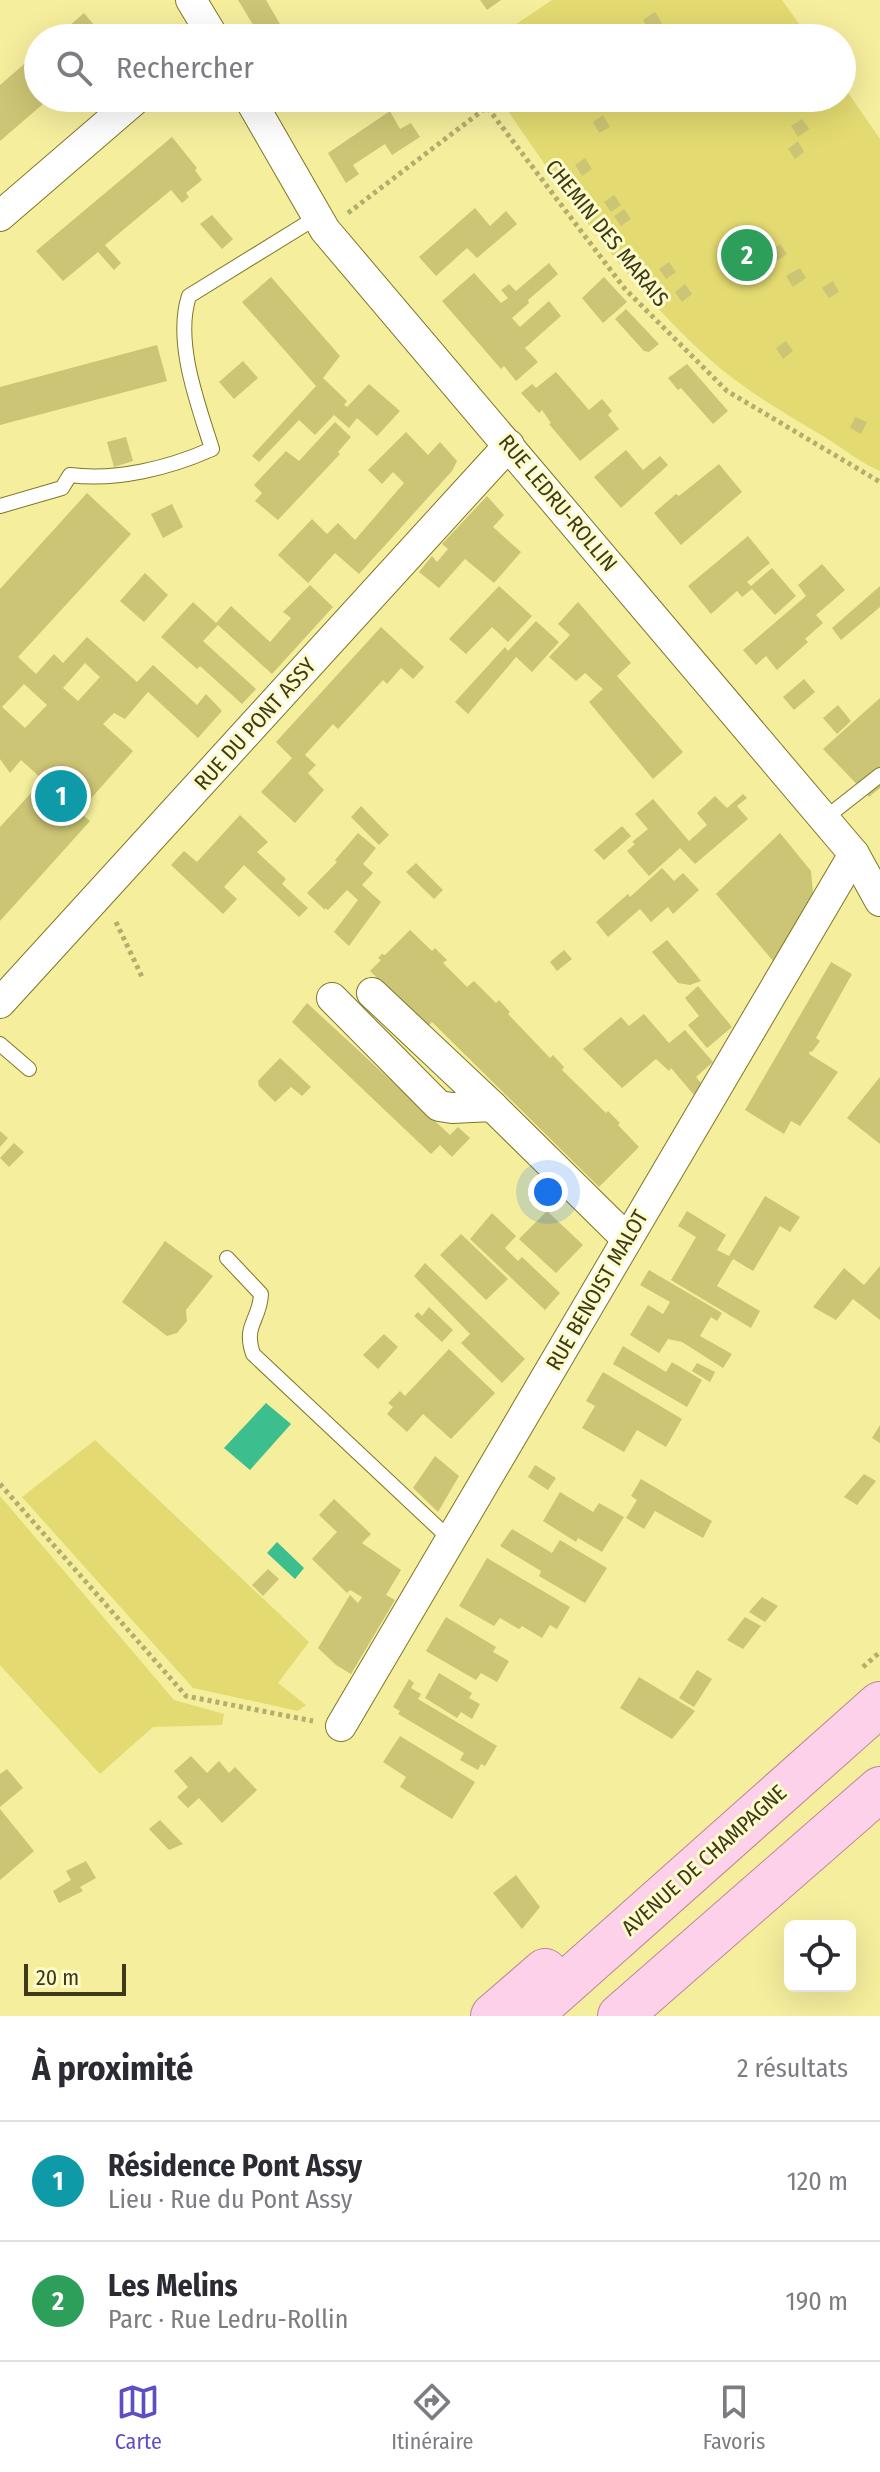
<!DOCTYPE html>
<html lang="fr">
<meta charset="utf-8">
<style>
body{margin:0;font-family:"Fira Sans Condensed",sans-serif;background:#f2f2f3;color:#2b2b33}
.controls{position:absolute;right:24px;bottom:24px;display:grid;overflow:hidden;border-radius:12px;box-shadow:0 8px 32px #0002}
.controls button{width:72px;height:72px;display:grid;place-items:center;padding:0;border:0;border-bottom:2px solid #e1e1e2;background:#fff;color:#2b2b33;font:40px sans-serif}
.scale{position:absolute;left:24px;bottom:20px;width:102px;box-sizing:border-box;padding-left:8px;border:4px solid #3d3a18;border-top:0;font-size:22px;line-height:28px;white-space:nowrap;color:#3d3a18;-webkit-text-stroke:6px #fefbcb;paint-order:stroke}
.you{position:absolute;left:548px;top:1192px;width:28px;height:28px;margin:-20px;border:6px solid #fff;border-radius:50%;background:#1a73e8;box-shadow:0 0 0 12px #1a73e833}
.badge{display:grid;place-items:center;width:52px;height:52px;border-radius:50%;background:#5e4ec6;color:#fff;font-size:26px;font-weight:700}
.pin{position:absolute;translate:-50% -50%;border:4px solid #fff;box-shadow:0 2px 8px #0006}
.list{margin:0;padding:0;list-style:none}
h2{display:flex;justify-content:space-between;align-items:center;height:104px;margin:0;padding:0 32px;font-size:34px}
h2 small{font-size:26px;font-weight:400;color:#7c7c81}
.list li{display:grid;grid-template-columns:52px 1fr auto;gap:24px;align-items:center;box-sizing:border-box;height:120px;padding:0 32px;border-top:2px solid #e1e1e2}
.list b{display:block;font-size:30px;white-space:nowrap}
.list p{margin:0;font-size:26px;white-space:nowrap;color:#7c7c81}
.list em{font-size:26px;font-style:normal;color:#7c7c81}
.icon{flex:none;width:44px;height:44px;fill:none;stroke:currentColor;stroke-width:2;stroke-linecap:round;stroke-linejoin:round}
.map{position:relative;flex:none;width:880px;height:2016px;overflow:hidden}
.search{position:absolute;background:#fff;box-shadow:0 8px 32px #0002;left:24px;right:24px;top:24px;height:88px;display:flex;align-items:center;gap:20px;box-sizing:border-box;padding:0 28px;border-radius:44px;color:#7c7c81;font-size:30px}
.sheet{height:344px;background:#fff}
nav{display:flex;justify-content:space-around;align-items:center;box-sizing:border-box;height:112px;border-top:2px solid #e1e1e2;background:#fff;font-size:22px;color:#7c7c81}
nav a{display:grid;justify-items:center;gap:4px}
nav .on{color:#5e4ec6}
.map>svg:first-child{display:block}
</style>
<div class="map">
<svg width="880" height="2016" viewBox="0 0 880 2016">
<rect width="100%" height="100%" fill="#f5ee9d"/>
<g fill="#e3da71">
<path d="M552,0H782L809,38H496Z"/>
<path d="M842,84L880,139V471C859,462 843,448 823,436C788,415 753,395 721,369C636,297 571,203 508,111L511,108L505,98H842Z"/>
<path d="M95,1440L309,1642L278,1683L306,1705L298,1711L193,1688L22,1497Z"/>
<path d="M0,1496L174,1700L224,1714L222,1725L153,1727L100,1774L0,1665Z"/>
</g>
<g fill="#3dbe8f">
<path d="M266,1403L291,1424L250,1470L224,1448Z"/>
<path d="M277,1542L304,1568L295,1579L267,1553Z"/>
</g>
<g fill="#ccc575" fill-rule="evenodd">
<path d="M238,0H266L284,31L271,38H261Z"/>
<path d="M480,0H501L487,10Z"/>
<path d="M655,12L662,23L650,31L643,20Z"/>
<path d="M84,13L105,38H55Z"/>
<path d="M38,52V98H50L0,141V85Z"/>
<path d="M390,111L400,129L411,123L420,137L392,155L385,144L353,165L359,174L346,183L328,153Z"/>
<path d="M603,115L610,127L599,133L593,122Z"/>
<path d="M802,119L809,129L798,137L791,126Z"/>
<path d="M172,137L197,168L195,170L202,180L186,193L189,197L182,203L171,190L105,245L121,263L114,270L98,252L63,281L36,251Z"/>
<path d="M798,141L804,152L795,159L788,149Z"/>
<path d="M585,158L592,169L582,176L575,165Z"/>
<path d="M614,195L621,205L611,212L604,202Z"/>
<path d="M475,208L490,226L506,211L517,224L477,258L467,248L436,276L419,257Z"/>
<path d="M624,209L631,219L621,226L614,216Z"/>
<path d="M212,215L233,239L222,249L200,224Z"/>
<path d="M780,244L787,254L777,261L770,251Z"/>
<path d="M669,262L676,272L666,279L659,269Z"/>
<path d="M549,263L558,274L528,300L529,303L512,318L520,327L549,301L561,316L525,348L538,362L516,381L504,366L501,369L442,301L474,273L501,303L508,298L501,290L509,284L516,291Z"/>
<path d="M800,268L806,278L793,287L786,276Z"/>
<path d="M271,277L340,356L323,378L347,401L344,405L347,407L369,384L400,411L377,436L357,418L349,428L334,415L315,435L299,420L259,462L252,456L316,386L242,302Z"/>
<path d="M604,277L627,302L603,323L582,298Z"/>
<path d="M833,281L839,292L829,298L822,288Z"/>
<path d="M685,284L692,294L682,302L675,292Z"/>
<path d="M626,309L659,344L649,352L644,351L615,319Z"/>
<path d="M786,341L793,351L783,359L776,348Z"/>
<path d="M157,345L167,381L0,425V387Z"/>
<path d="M243,361L258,378L234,399L219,382Z"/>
<path d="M687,364L728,411L713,424L681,388L678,390L668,378Z"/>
<path d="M556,372L589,410L602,399L612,411L608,415L619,429L580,461L549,424L551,423L542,410L539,413L521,393L532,384L536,388Z"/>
<path d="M855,417L867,422L861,434L850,428Z"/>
<path d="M335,422L351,437L338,452L340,454L278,520L255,501L262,493L254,485L286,451L299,461Z"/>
<path d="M406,432L428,455L440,442L457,461L452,471L359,574L335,553L308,583L278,555L312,519L327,534L338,523L355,540L404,483L393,472L382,484L368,470Z"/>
<path d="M126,437L133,461L114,467L107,442Z"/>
<path d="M626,450L643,470L660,456L668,465L621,508L594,477Z"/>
<path d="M719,464L742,492L681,545L654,513L676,494L679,496Z"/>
<path d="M87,493L131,534L18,657L36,674L54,654L63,663L87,637L137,682L153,665L197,705L206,694L222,711L198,738L148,692L125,719L114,713L103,724L133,751L79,812L90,821L0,921V827L43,780L21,760L10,773L0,759V589ZM85,663L100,677L78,701L63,688ZM24,684L47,705L25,728L2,707Z"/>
<path d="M487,496L504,515L493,527L521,552L494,583L465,559L439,588L419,572L432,556L437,562L448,549L442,544Z"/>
<path d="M172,504L183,527L163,538L151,514Z"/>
<path d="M748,536L770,563L747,582L751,586L772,568L796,596L775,615L752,589L742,597L737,591L711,614L688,586Z"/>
<path d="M822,564L845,590L816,615L823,623L805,639L808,642L777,670L766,656L756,665L743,650L806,596L798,585Z"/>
<path d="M145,573L168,595L144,622L120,601Z"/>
<path d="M310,585L333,607L272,674L218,625L203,641L256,689L242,704L200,666L197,669L161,637L193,602L216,623L231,606L270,642L291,618L283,612Z"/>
<path d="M499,586L532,616L508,642L492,627L466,654L449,639Z"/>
<path d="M880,586V607L841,640L832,628Z"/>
<path d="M578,602L631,663L617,676L683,752L653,779L589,702L603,689L585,673L576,681L549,657L570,635L558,624Z"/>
<path d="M536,621L559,642L532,672L516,657L468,714L455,702L505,647L508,651Z"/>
<path d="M381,627L424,667L413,679L401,668L387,684L383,680L338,729L333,724L305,755L316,765L308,773L324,790L295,823L261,792L292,758L276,742Z"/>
<path d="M804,679L815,692L794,710L783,697Z"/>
<path d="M880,698V788L869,797L823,749Z"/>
<path d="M838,705L851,721L837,734L823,718Z"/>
<path d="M743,794L747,798L737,806L748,819L695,864L680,848L649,876L627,851L635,844L632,842L648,829L635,814L653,799L689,841L707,825L697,813L715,796L727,808Z"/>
<path d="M361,806L389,835L379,845L351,817Z"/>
<path d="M240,815L268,842L257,852L286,879L282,884L308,908L299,917L244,865L224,887L237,899L223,914L171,865L184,851L197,862Z"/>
<path d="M622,826L631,836L604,860L594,850Z"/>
<path d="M358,833L376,848L363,864L373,873L362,885L381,902L349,946L334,932L358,900L347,890L328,910L325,908V910L307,893L337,862L335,860Z"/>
<path d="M780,833L811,871L813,893L774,962L716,894Z"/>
<path d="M416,863L443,890L434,899L406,872Z"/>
<path d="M662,868L674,881L683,873L699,890L673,914L668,907L651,922L640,909L608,937L596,922L628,894L630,897Z"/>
<path d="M410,930L432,951L435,948L447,960L443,963L467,987L474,981L496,1003L499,1000L510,1012L508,1014L550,1058L553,1055L564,1067L562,1070L606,1113L608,1111L620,1123L618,1125L639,1147L599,1187L432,1022L427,1027L370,971L381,960L378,958L382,954L385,955Z"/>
<path d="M667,940L684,960L701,981L690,985L678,983L652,952Z"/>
<path d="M564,950L572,959L557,971L550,962Z"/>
<path d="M831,962L852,974L816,1038L820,1041L812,1052L810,1051L809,1054L838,1072L800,1126L791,1121L784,1134L745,1110Z"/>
<path d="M698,986L732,1027L707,1048L688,1025L699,1016L685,998Z"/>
<path d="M307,1003L450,1135L458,1127L470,1138L452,1157L440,1145L431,1154L292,1022Z"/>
<path d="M644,1014L669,1043L685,1030L713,1062L696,1077L701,1083L694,1095L671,1068L669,1071L656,1059L622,1088L583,1049L621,1017L629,1026Z"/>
<path d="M280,1058L311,1087L302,1096L291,1087L275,1102L259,1086L258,1081Z"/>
<path d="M880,1077V1144L847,1118Z"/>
<path d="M0,1131L8,1138L0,1147Z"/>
<path d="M14,1143L24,1152L9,1167L0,1158Z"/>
<path d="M765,1196L800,1217L790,1232L780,1226L753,1271L733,1259L717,1286L760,1311L751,1328L671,1280L696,1237L678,1226L687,1211L726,1235L717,1250L729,1256Z"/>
<path d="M547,1211L583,1245L556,1273L519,1239Z"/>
<path d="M492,1213L516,1236L505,1248L518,1261L522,1257L560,1293L545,1310L470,1239Z"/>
<path d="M461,1234L508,1279L486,1300L440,1255Z"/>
<path d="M165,1241L213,1276L186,1310L187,1321L177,1333L167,1336L122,1302Z"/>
<path d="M425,1263L525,1359L502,1383L461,1343L470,1334L414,1276Z"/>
<path d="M880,1266V1320L853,1299L836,1320L813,1307L844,1268L864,1285Z"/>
<path d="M649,1270L722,1313L717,1321L711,1317L700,1336L732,1354L723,1368L682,1342L668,1339L659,1353L630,1335L648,1305L663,1314L670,1302L640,1285Z"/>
<path d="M429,1307L453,1330L442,1342L414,1316L418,1312L422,1316Z"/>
<path d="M384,1334L398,1347L378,1369L363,1355Z"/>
<path d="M623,1346L666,1372L672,1362L702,1380L687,1407L613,1364Z"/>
<path d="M449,1349L495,1393L451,1439L423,1414L407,1432L387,1414L393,1407L388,1403L400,1391L405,1396Z"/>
<path d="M697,1363L715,1372L710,1382L692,1371Z"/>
<path d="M603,1372L682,1419L666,1447L637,1430L624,1452L582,1428L595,1406L586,1401Z"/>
<path d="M880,1425V1443L872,1438Z"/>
<path d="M435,1456L459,1476L438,1512L413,1488Z"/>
<path d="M535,1465L556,1478L548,1490L528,1477Z"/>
<path d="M864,1474L876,1481L857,1505L844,1497Z"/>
<path d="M641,1479L712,1521L703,1538L655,1511L644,1529L626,1518L637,1500L631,1496Z"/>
<path d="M560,1492L593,1512L599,1503L624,1517L602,1552L578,1538L576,1542L543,1521Z"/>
<path d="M334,1499L371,1534L362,1543L401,1570L386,1595L395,1600L351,1674L336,1665L318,1648L350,1595L358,1603L362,1597L350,1590L347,1593L312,1559L337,1532L319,1515Z"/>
<path d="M512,1529L552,1553L560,1540L607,1568L585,1603L539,1576L541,1571L500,1546Z"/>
<path d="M487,1558L570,1607L557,1629L550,1625L542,1638L522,1626L519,1629L500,1618L494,1626L459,1606Z"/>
<path d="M268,1569L279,1579L263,1596L252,1585Z"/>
<path d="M762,1597L778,1606L765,1622L749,1612Z"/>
<path d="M446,1617L496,1647L493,1652L509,1661L497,1682L481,1673L476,1680L426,1651Z"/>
<path d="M745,1617L761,1626L743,1649L727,1640Z"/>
<path d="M697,1670L712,1679L694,1707L679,1698Z"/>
<path d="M439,1673L472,1693L469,1698L480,1704L472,1719L461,1712L457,1718L425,1698Z"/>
<path d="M639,1677L695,1711L672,1739L620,1708Z"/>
<path d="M409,1679L414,1683L411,1688L421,1694L418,1699L497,1746L485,1766L481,1764L478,1770L460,1760L464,1753L398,1714L400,1711L393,1707Z"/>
<path d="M400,1736L475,1782L452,1819L400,1787L406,1777L383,1762Z"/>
<path d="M191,1756L207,1773L219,1761L229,1773L235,1767L257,1790L222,1823L199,1798L188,1808L177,1797L188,1787L174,1771Z"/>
<path d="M7,1769L23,1788L0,1807V1774Z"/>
<path d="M0,1809L34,1851L0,1880Z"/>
<path d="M160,1820L183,1844L169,1850L149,1829Z"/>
<path d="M86,1861L96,1878L80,1887L83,1891L59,1903L53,1891L71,1880L66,1871Z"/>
<path d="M516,1875L540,1907L522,1929L493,1893Z"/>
</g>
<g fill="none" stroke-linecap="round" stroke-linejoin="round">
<defs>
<g id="lane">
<path d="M0,506L62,488L70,475C117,481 169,468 212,449C198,404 174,342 189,296L317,217"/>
<path d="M824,819L880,775"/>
<path d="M0,1044L29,1069"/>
<path d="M227,1258L261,1294C260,1320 243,1325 253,1354L451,1540"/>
</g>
<g id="street">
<path d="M191,0L214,38"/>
<path d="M249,98L325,230L854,854L880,901"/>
<path d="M0,216L137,98"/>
<path d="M372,993L492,1106"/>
<path d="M332,998L439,1106L452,1108L492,1106L627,1239"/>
<path d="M0,1003L509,445"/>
<path d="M341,1726L854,854"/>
</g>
<g id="primary">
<path d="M493,2016L545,1971"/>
<path d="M529,2016L880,1704"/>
<path d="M620,2016L880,1789"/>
</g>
</defs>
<use href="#lane" stroke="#7f7725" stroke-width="16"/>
<use href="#street" stroke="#7f7725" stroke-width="32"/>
<use href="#primary" stroke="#b88997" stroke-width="46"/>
<g stroke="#b3ae6d" stroke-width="5" stroke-dasharray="4 4" stroke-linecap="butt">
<path d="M348,213L487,107L625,289L727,391L880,482"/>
<path d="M116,922L143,979"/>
<path d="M0,1484L186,1696L313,1721"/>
<path d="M863,1667L880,1652"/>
</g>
<use href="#lane" stroke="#fff" stroke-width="14"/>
<use href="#street" stroke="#fff" stroke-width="30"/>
<use href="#primary" stroke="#fdd1ea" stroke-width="44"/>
</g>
<g text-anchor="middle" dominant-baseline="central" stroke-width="6" stroke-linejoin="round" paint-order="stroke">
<g font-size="22" fill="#3d3a18" stroke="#fefbcb">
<text transform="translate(607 233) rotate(51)">CHEMIN DES MARAIS</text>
<text transform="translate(558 503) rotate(50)">RUE LEDRU-ROLLIN</text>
<text transform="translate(255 724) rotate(-48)">RUE DU PONT ASSY</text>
<text transform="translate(597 1290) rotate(-60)">RUE BENOIST MALOT</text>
<text transform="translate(704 1860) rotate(-42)">AVENUE DE CHAMPAGNE</text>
</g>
</g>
</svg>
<div class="controls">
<button><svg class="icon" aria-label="locate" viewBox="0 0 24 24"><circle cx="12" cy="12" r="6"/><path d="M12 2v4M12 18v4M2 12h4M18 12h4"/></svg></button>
</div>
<div class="scale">20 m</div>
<div class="you"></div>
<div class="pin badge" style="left:61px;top:796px;background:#0f9aa8">1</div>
<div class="pin badge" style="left:747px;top:255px;background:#2e9e5b">2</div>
<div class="search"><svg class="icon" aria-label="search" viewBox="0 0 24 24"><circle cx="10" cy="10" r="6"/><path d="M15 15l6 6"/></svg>Rechercher</div>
</div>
<section class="sheet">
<h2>À proximité<small>2 résultats</small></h2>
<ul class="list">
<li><span class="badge" style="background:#0f9aa8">1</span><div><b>Résidence Pont Assy</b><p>Lieu · Rue du Pont Assy</p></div><em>120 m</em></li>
<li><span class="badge" style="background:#2e9e5b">2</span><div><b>Les Melins</b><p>Parc · Rue Ledru-Rollin</p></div><em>190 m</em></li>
</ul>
</section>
<nav>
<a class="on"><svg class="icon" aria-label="map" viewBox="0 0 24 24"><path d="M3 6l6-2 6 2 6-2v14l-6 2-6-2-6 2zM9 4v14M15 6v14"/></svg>Carte</a>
<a><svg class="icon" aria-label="directions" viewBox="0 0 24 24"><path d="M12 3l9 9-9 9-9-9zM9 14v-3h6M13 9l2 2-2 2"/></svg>Itinéraire</a>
<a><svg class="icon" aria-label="saved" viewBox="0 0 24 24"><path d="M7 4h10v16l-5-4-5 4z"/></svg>Favoris</a>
</nav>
